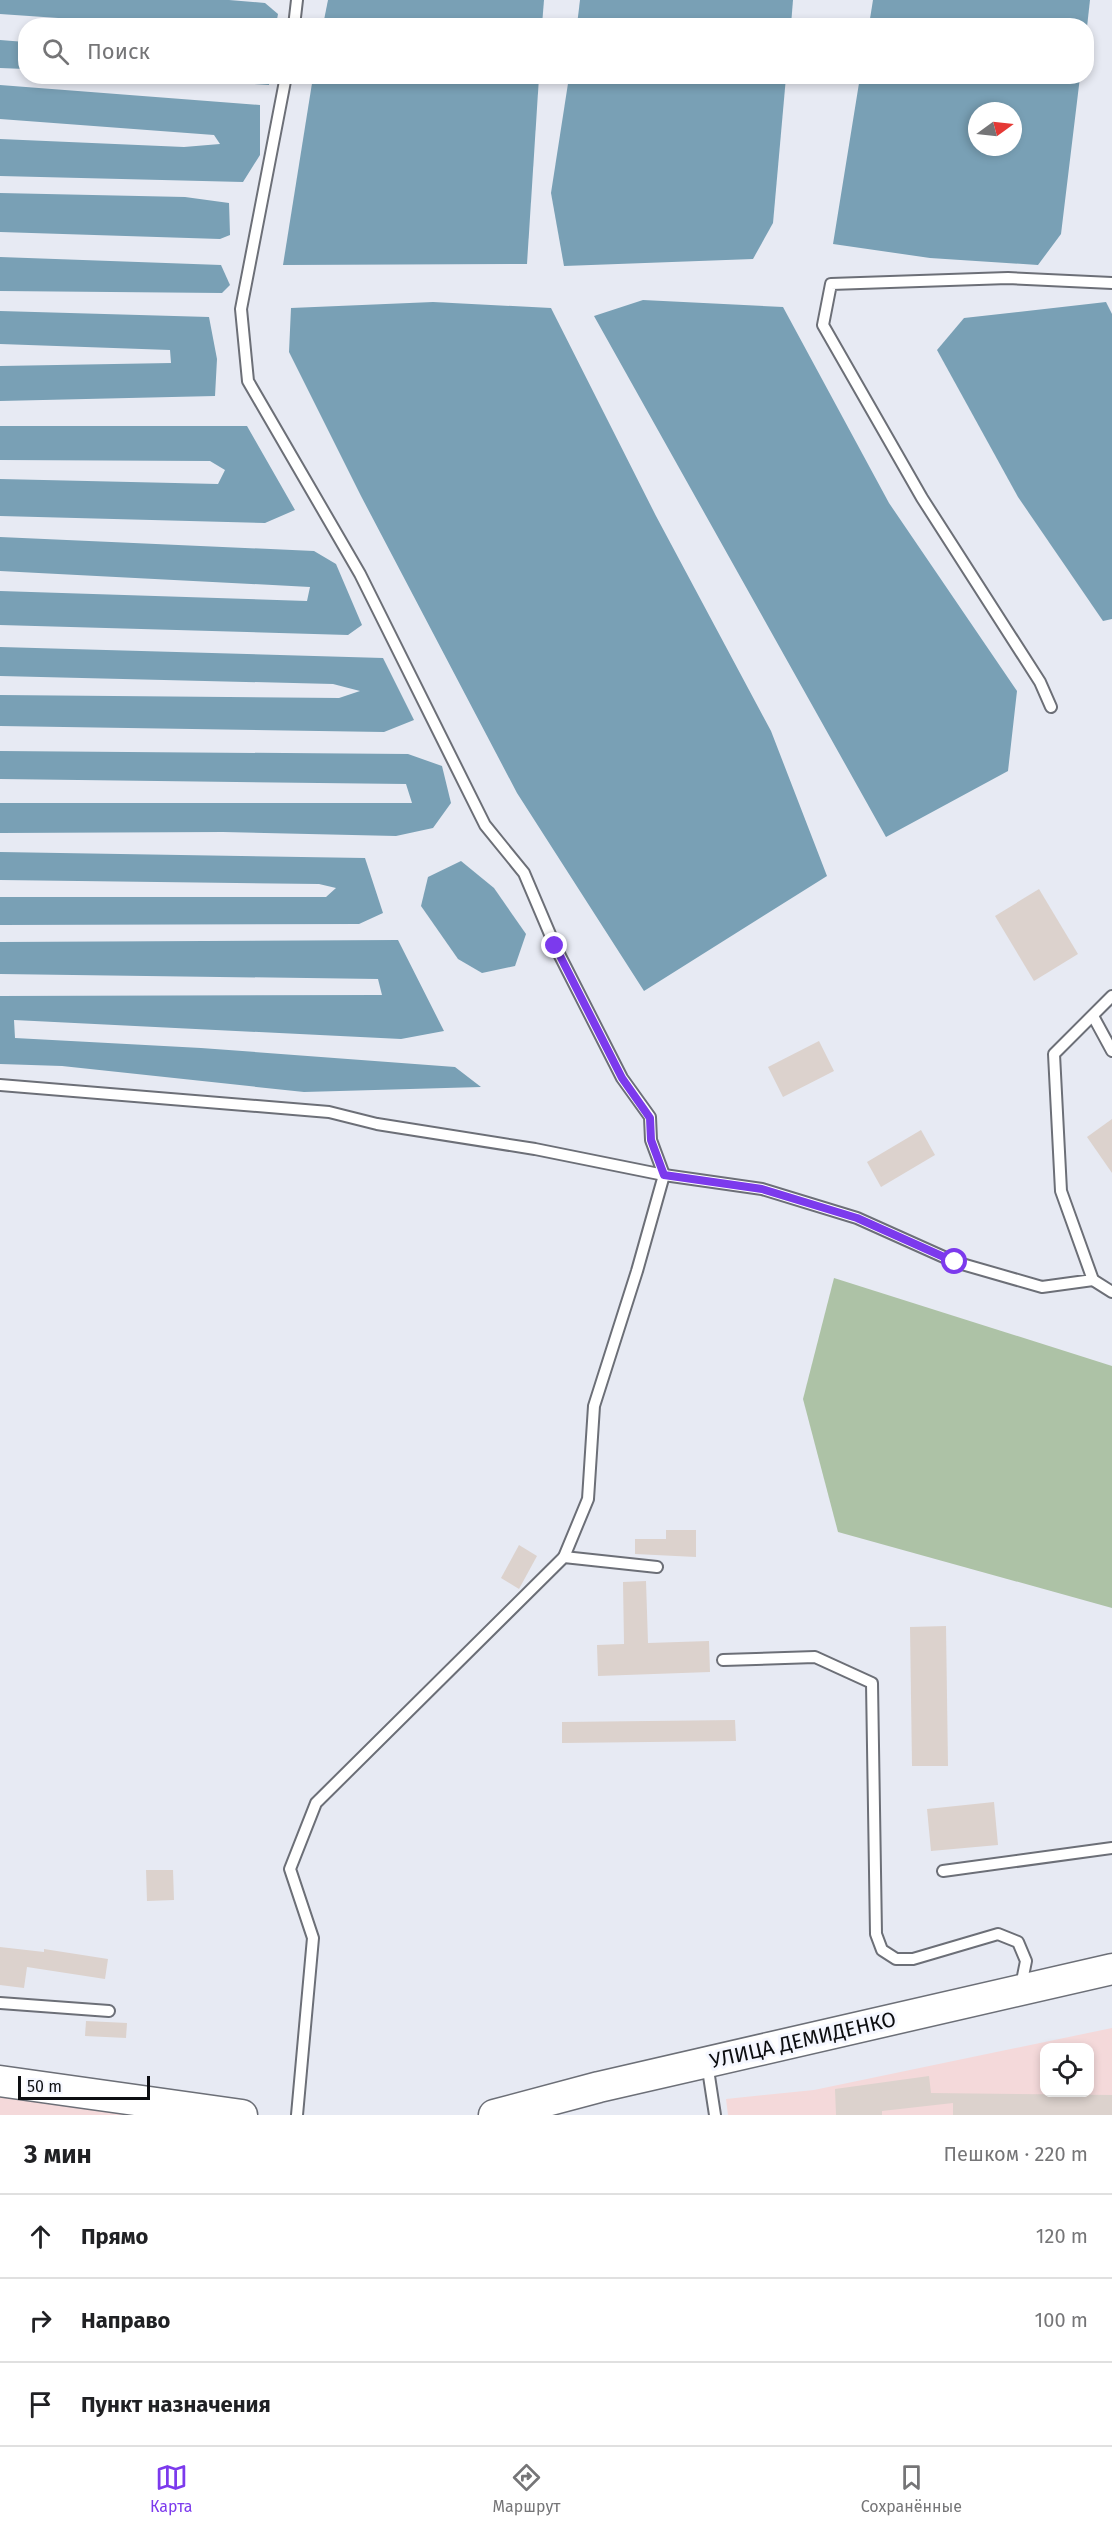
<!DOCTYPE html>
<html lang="ru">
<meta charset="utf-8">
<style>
body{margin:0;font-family:"Fira Sans",sans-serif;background:#f2f2f2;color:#202124}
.controls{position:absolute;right:18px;bottom:18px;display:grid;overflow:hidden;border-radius:12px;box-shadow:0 3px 9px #0003}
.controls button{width:54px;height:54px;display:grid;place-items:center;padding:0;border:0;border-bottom:2px solid #e0e0e0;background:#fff;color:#202124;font:30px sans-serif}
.compass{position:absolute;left:968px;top:102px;width:54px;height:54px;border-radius:50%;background:#fff;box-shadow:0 3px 9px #0003;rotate:75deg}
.scale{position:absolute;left:18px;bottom:15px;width:132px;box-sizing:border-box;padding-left:6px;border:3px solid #0d0e11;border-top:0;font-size:16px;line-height:21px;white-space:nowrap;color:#0d0e11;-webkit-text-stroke:4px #f5f7ff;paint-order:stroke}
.stop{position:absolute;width:18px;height:18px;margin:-14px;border:4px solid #7c3aed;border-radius:50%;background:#fff}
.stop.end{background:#7c3aed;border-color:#fff;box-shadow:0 2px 6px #0008}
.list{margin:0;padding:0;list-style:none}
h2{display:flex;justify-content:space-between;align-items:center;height:78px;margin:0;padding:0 24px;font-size:26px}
h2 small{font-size:20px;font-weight:400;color:#757577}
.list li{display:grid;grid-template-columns:39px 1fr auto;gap:18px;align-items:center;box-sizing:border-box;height:84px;padding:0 24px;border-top:2px solid #e0e0e0}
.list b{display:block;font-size:22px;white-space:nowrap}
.list em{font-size:20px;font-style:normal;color:#757577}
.icon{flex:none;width:33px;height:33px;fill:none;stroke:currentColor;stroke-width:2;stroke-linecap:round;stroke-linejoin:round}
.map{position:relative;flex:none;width:1112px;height:2115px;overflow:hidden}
.search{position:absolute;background:#fff;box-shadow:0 3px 9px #0003;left:18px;right:18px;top:18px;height:66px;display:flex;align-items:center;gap:15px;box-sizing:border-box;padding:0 21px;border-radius:24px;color:#757577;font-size:22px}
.sheet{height:330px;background:#fff}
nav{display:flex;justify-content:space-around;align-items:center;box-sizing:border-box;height:84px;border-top:2px solid #e0e0e0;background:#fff;font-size:16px;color:#757577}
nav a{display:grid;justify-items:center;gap:3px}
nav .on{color:#7c3aed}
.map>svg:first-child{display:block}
</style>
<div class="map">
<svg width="1112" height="2115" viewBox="0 0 1112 2115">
<rect width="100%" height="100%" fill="#e7eaf3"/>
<g fill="#f4d9da" fill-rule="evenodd">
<path d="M1112,2028V2115H728L726,2099L814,2090ZM1044,2048H1090V2092H1044Z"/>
<path d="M0,2093L140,2115H0Z"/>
</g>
<path fill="#adc2a6" d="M834,1278L1112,1366V1608L838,1532L803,1399Z"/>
<g fill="#79a0b5" fill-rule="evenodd">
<path d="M0,0H229L265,3L278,14L276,25H160L0,14Z"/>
<path d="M328,0H544L542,25H323Z"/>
<path d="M580,0H793L791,25H577Z"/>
<path d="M873,0H1090L1087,27L869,25Z"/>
<path d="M0,40L25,42V69L0,68Z"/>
<path d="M154,77L270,76V77L269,85Z"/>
<path d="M313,77H539L527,264L283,265Z"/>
<path d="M569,77H786L773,223L753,259L564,266L551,193Z"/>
<path d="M860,77H1080L1061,234L1038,265L930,258L833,244ZM977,111H1013V147H977Z"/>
<path d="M0,85L260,105V155L243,182L0,176V139L184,147L220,144L214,135L0,119Z"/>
<path d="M0,193L185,197L229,203L230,235L220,239L0,232Z"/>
<path d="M0,257L221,265L230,285L222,293L0,291Z"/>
<path d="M643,300L783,307L889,503L1017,691L1008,771L886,837L594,316Z"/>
<path d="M433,302L551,308L656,516L771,731L827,876L644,991L517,793L361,496L289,352L291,308Z"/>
<path d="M1106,302L1112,314V619L1103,621L1018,497L937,350L964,318Z"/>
<path d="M0,311L209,317L217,359L215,396L0,401V366L171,363L170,350L0,344Z"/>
<path d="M0,426H247L295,510L265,523L0,516V479L218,484L225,470L210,461L0,460Z"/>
<path d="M0,537L314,551L336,564L362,625L348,635L0,625V591L307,601L310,587L0,571Z"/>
<path d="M0,647L383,658L414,720L384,732L0,726V695L339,698L360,691L333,684L0,676Z"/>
<path d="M0,751L408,754L442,766L451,803L433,828L396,836L223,832L0,833V803H412L406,784L0,779Z"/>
<path d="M0,852L365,858L383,913L359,924L0,925V897H326L336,888L319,884L0,880Z"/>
<path d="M461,861L494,888L526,934L515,966L482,973L458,959L421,906L428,877Z"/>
<path d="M398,940L444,1031L401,1039L14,1020L15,1038L201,1048L455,1067L481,1087L304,1092L62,1066L0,1064V996L382,995L378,979L0,974V942Z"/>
</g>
<g fill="#dcd2cd">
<path d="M1039,889L1078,954L1034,981L995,916Z"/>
<path d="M819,1041L834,1071L783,1097L768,1067Z"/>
<path d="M1112,1119V1173L1087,1137Z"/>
<path d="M921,1130L935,1155L881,1187L867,1162Z"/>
<path d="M666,1530H696V1557L635,1554V1539H666Z"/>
<path d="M519,1545L537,1556L519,1589L501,1578Z"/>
<path d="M646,1581L648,1643L709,1641L710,1672L598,1676L597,1645L624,1644L623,1582Z"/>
<path d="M946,1626L948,1766H912L910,1627Z"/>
<path d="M735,1720L736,1741L562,1743V1722Z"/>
<path d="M994,1802L998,1845L931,1851L927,1809Z"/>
<path d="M146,1870H173L174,1900L147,1901Z"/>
<path d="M0,1947L44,1952V1949L108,1959L105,1979L27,1967L24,1988L0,1985Z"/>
<path d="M86,2021L127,2023L126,2038L85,2036Z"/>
<path d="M929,2076L931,2093L1112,2095V2115H953V2103L882,2111V2115H836L835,2089Z"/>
</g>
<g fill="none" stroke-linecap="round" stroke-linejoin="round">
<defs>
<g id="lane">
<path d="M294,26L297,0"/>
<path d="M286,76L241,309L248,381L360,574L485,825L524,873L555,946L622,1078L650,1117L651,1140L664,1175L637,1271L594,1406L588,1499L564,1557"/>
<path d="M1051,707L1040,682L922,498L823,325L831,284L1008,278L1112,283"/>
<path d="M1093,1016L1112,1051"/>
<path d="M0,1085L329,1112L377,1124L535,1149L664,1175L762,1189L857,1218L955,1262L1042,1287L1093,1280L1061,1191L1054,1054L1112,996"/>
<path d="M1093,1280L1112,1292"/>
<path d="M723,1660L815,1657L872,1683L876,1934L882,1950L896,1959H913L998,1934L1018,1942L1026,1961L1021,1986"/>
<path d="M943,1871L1112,1848"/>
<path d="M0,2003L109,2011"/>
<path d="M707,2063L715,2115"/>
<path d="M297,2115L313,1938L290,1869L316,1803L564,1557L657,1567"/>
</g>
<g id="secondary">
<path d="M0,2081L242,2115"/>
<path d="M494,2115L599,2087L1112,1969"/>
</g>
</defs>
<use href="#lane" stroke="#6c6f77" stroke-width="14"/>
<use href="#secondary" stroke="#6c6f77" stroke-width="33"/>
<use href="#lane" stroke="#fff" stroke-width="10"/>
<use href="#secondary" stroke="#fff" stroke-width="30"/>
</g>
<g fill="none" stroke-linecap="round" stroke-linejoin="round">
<path stroke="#7c3aed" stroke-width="8" d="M555,946L622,1078L650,1118L651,1140L664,1175L762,1189L857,1218L955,1262"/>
</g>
<g text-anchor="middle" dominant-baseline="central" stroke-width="6" stroke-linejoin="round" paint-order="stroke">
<g font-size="21" fill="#0d0e11" stroke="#f5f7ff">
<text transform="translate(803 2040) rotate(-13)">УЛИЦА ДЕМИДЕНКО</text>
</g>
</g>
</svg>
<div class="controls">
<button><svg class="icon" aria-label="locate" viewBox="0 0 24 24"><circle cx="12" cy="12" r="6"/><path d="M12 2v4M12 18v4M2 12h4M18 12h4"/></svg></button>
</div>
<svg class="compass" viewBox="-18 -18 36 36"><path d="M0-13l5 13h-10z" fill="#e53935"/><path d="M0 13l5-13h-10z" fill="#757577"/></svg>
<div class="scale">50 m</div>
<div class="stop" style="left:955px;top:1262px"></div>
<div class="stop end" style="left:555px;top:946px"></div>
<div class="search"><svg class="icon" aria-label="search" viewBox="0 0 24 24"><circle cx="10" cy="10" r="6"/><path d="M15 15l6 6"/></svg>Поиск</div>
</div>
<section class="sheet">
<h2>3 мин<small>Пешком · 220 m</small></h2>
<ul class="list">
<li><svg class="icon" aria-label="ahead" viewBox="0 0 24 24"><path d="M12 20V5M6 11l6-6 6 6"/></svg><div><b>Прямо</b></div><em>120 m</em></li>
<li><svg class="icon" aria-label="right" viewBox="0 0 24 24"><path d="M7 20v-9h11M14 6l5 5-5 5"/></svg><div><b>Направо</b></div><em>100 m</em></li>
<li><svg class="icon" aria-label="arrive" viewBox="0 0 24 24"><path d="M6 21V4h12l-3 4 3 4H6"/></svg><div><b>Пункт назначения</b></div></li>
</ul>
</section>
<nav>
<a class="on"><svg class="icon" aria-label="map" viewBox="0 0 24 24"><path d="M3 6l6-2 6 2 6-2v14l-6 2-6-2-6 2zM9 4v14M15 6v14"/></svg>Карта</a>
<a><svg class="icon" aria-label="directions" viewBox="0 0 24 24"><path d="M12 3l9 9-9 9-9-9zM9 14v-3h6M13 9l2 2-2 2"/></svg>Маршрут</a>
<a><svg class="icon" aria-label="saved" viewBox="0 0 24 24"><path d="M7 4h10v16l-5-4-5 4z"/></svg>Сохранённые</a>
</nav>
